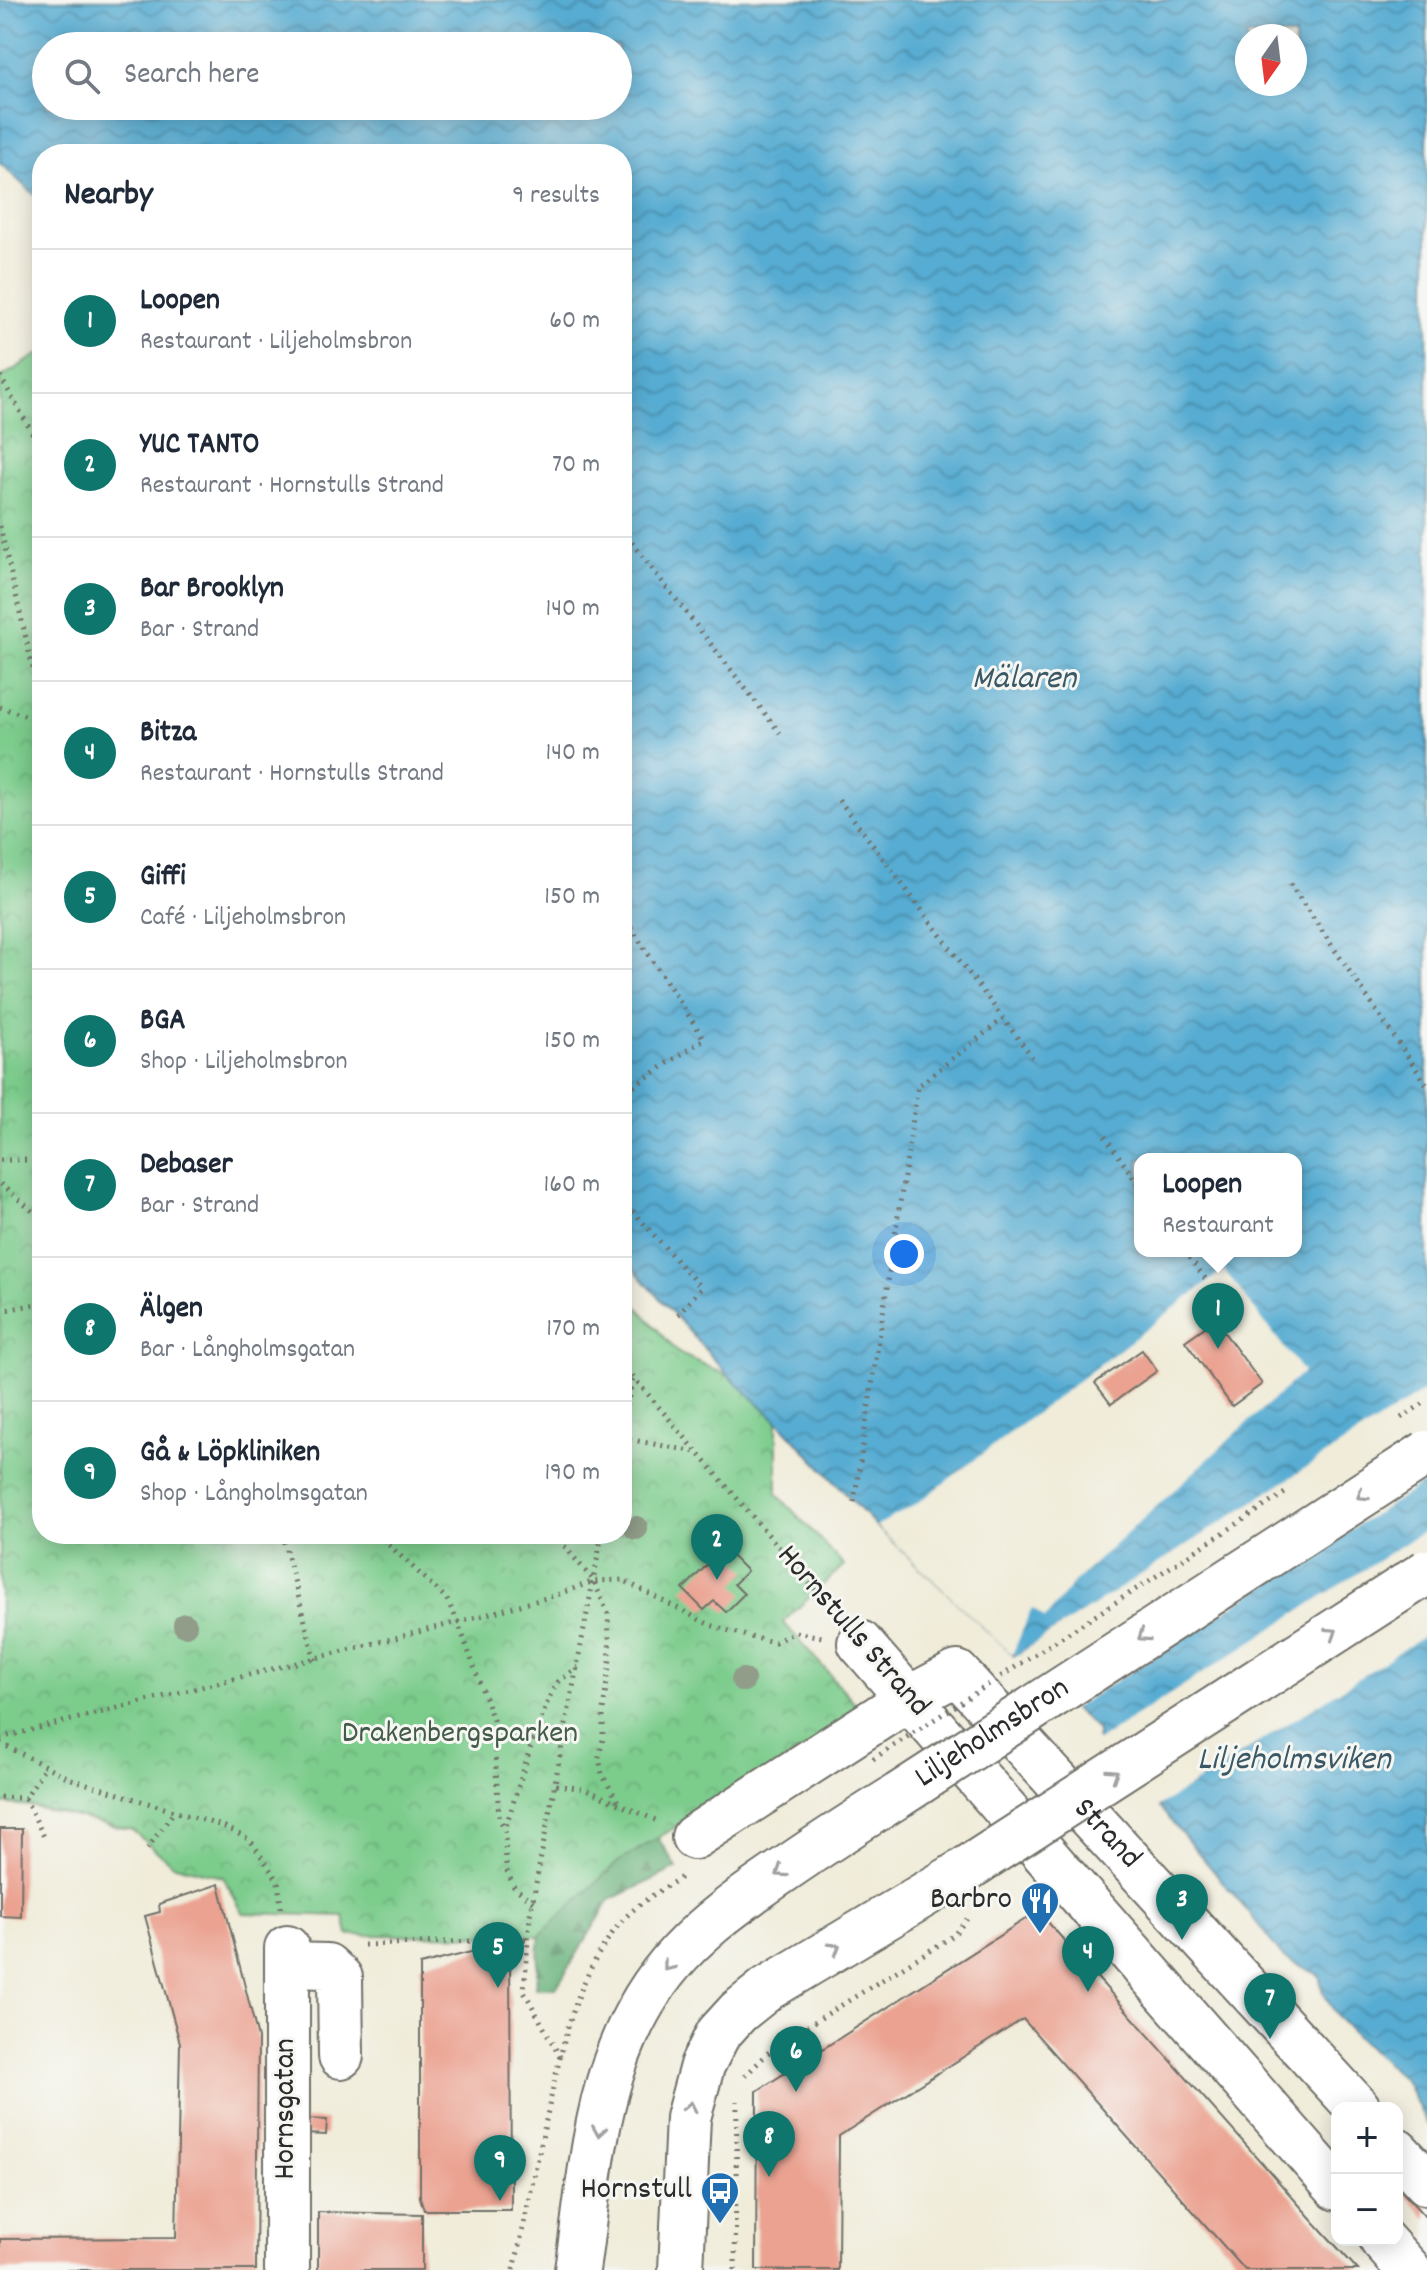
<!DOCTYPE html>
<meta charset="utf-8">
<style>
body{margin:0;font-family:Dekko,sans-serif;background:#f2f2f3;color:#1f2937}
.controls{position:absolute;right:24px;bottom:24px;display:grid;overflow:hidden;border-radius:16px;box-shadow:0 4px 20px #0003}
.controls button{width:72px;height:72px;display:grid;place-items:center;padding:0;border:0;border-bottom:2px solid #e0e1e3;background:#fff;color:#1f2937;font:40px sans-serif}
.compass{position:absolute;left:1235px;top:24px;width:72px;height:72px;border-radius:50%;background:#fff;box-shadow:0 4px 20px #0003;rotate:194deg}
.you{position:absolute;left:904px;top:1254px;width:28px;height:28px;margin:-20px;border:6px solid #fff;border-radius:50%;background:#1a73e8;box-shadow:0 0 0 12px #1a73e833}
.badge{display:grid;place-items:center;width:52px;height:52px;border-radius:50%;background:#0f766e;color:#fff;font-size:26px;font-weight:700}
.pin{position:absolute;translate:-50% -66px;filter:drop-shadow(0 2px 4px #0008)}
.pin::after{content:'';position:absolute;top:42px;width:28px;height:24px;background:inherit;clip-path:polygon(0 0,100% 0,50% 100%)}
.popup{position:absolute;left:1134px;top:1153px;width:168px;height:104px;box-sizing:border-box;display:grid;place-content:center;border-radius:16px;background:#fff;filter:drop-shadow(0 2px 6px #0005);font-size:26px;white-space:nowrap;color:#747a83}
.popup b{font-size:30px;color:#1f2937}
.popup::after{content:'';position:absolute;left:50%;top:100%;margin-left:-16px;border:16px solid transparent;border-top-color:#fff}
.list{margin:0;padding:0;list-style:none}
h2{display:flex;justify-content:space-between;align-items:center;height:104px;margin:0;padding:0 32px;font-size:34px}
h2 small{font-size:26px;font-weight:400;color:#747a83}
.list li{display:grid;grid-template-columns:52px 1fr auto;gap:24px;align-items:center;box-sizing:border-box;height:144px;padding:0 32px;border-top:2px solid #e0e1e3}
.list b{display:block;font-size:30px;white-space:nowrap}
.list p{margin:0;font-size:26px;white-space:nowrap;color:#747a83}
.list em{font-size:26px;font-style:normal;color:#747a83}
.icon{flex:none;width:44px;height:44px;fill:none;stroke:currentColor;stroke-width:2;stroke-linecap:round;stroke-linejoin:round}
.map{position:relative;flex:none;width:1427px;height:2270px;overflow:hidden}
.search{position:absolute;background:#fff;box-shadow:0 4px 20px #0003;left:32px;top:32px;width:600px;height:88px;display:flex;align-items:center;gap:20px;box-sizing:border-box;padding:0 28px;border-radius:44px;color:#747a83;font-size:30px}
.panel{position:absolute;background:#fff;box-shadow:0 4px 20px #0003;left:32px;top:144px;width:600px;height:1400px;border-radius:32px}
.map>svg:first-child{display:block}
</style>
<div class="map">
<svg width="1427" height="2270" viewBox="0 0 1427 2270">
<defs>
<pattern id="forest-firs" width="22" height="20" patternUnits="userSpaceOnUse" patternTransform="scale(2)"><rect width="22" height="20" fill="#65b078"/><path d="M5 1l3.5 6h-7zM16 11l3.5 6h-7z" fill="#538f63"/></pattern>
<pattern id="park-crowns" width="20" height="18" patternUnits="userSpaceOnUse" patternTransform="scale(2)"><rect width="20" height="18" fill="#7ccc8c"/><path d="M2 6a3 3 0 1 1 6 0M12 15a3 3 0 1 1 6 0" fill="none" stroke="#6baf79"/></pattern>
<pattern id="water-waves" width="16" height="10" patternUnits="userSpaceOnUse" patternTransform="scale(2)"><rect width="16" height="10" fill="#56acd2"/><path d="M0 5q4-4 8 0t8 0" fill="none" stroke="#478cab"/></pattern>
</defs>
<rect width="100%" height="100%" fill="#f6f6f2"/>
<filter id="ink" filterUnits="userSpaceOnUse"><feTurbulence type="fractalNoise" baseFrequency=".0125" numOctaves="2"/><feDisplacementMap in="SourceGraphic" scale="16" xChannelSelector="R" yChannelSelector="G"/><feConvolveMatrix kernelMatrix="1 2 1 2 8 2 1 2 1" color-interpolation-filters="sRGB"/></filter>
<filter id="wash" filterUnits="userSpaceOnUse"><feTurbulence type="fractalNoise" baseFrequency=".006" numOctaves="4" result="noise"/><feDisplacementMap in="SourceGraphic" scale="32" xChannelSelector="R" yChannelSelector="G"/><feGaussianBlur stdDeviation="1.8" result="paint"/><feColorMatrix in="noise" values="0 0 0 0 0 0 0 0 0 0 0 0 0 0 0 0 0 1.4 0 .05"/><feComposite in="paint" operator="in"/></filter>
<g filter="url(#wash)">
<rect width="100%" height="100%" fill="#f0ecd9"/>
<path fill="url(#forest-firs)" stroke="#486e52" stroke-width="2" d="M586,1801L658,1838L677,1868L610,1900L556,1988H536L541,1915Z"/>
<path fill="url(#park-crowns)" stroke="#547c5c" stroke-width="2" d="M42,352V1534H622V1289L678,1353L729,1376L777,1420V1494L844,1565L783,1622L864,1713L618,1862L539,1936L348,1935L344,1916L243,1913L223,1877L172,1864L132,1830L29,1806L0,1803V378Z"/>
<path fill="url(#water-waves)" stroke="#406c7e" stroke-width="2" fill-rule="evenodd" d="M0,0H1427V2124L1405,2080L1364,2044L1338,2018L1323,1992L1319,1975L1283,1957L1250,1914L1168,1817L1097,1740V1729L1013,1655L876,1526L777,1420L729,1376L622,1256V154H42V202L0,163ZM1247,36H1295V84H1247ZM46,46H618V106H46ZM1140,1159H1296V1251H1140Z"/>
<g fill="#f0ecd9">
<path d="M1224,1270L1303,1372L1074,1582L1045,1619L1032,1608L1012,1655L876,1526L915,1505Z"/>
<path d="M1427,1389V1481L1069,1711L1011,1659Z"/>
<path d="M1427,1529V1634L1155,1809L1094,1743Z"/>
</g>
<g id="blocks">
<g fill="#eba291">
<path d="M1215,1320L1262,1384L1232,1406L1185,1341Z"/>
<path d="M1142,1350L1157,1371L1111,1404L1095,1383Z"/>
<path d="M724,1548L747,1571L734,1584L744,1594L726,1612L714,1601L704,1610L683,1589Z"/>
<path d="M0,1829H22L21,1917L0,1916Z"/>
<path d="M219,1884L258,2038L256,2270H0V2239L176,2238L180,2043L145,1916L160,1912L159,1904Z"/>
<path d="M1038,1911L1316,2224L1358,2270H1245L1023,2019L839,2136L838,2270H756L757,2091Z"/>
<path d="M510,1942L511,2210H424L420,2197V1965Z"/>
<path d="M305,2119L327,2120L326,2135L305,2134Z"/>
<path d="M1397,2165L1427,2198V2219L1397,2186Z"/>
<path d="M318,2212L422,2214V2270H318Z"/>
</g>
</g>
</g>
<g filter="url(#ink)">
<use href="#blocks" fill-opacity="0" stroke="#706f68" stroke-width="2"/>
<g fill="none" stroke-linecap="round" stroke-linejoin="round">
<defs>
<g id="minor">
<path d="M860,1643L1337,2188"/>
<path id="s1" d="M694,1837L908,1699L957,1673L1358,2108"/>
<path d="M287,1948V2270"/>
<path d="M287,1965L327,1966L340,1978L341,2056"/>
<path d="M1397,2151L1427,2183"/>
<path d="M1382,2240L1409,2270"/>
</g>
<g id="major">
<path d="M577,2270C587,2203 592,2130 614,2066C647,1969 700,1927 781,1872C820,1845 859,1820 899,1795"/>
<path d="M681,2270L688,2118L702,2066L718,2034L738,2012L768,1988L954,1877"/>
</g>
</defs>
<use href="#minor" stroke="#706f68" stroke-width="48"/>
<use href="#major" stroke="#706f68" stroke-width="48"/>
<g stroke="#706f68" stroke-width="5" stroke-dasharray="2 6" stroke-linecap="butt">
<path d="M0,376L42,450"/>
<path d="M0,526L42,708"/>
<path d="M622,530L780,733"/>
<path d="M0,707L42,721"/>
<path d="M839,800L1032,1057"/>
<path d="M1290,884L1427,1085"/>
<path d="M622,914L704,1039L622,1094"/>
<path d="M1105,1136L1140,1187"/>
<path d="M0,1160H42"/>
<path d="M0,1184L42,1219"/>
<path d="M622,1199L701,1288L677,1316"/>
<path d="M1185,1251L1207,1281"/>
<path d="M0,1311L42,1303"/>
<path d="M622,1364L836,1614"/>
<path d="M622,1429L633,1378"/>
<path d="M622,1438L696,1452"/>
<path d="M854,1502L918,1086L1003,1019"/>
<path d="M282,1534L315,1660"/>
<path d="M377,1534L446,1598L458,1622L493,1720L499,1818L505,1829"/>
<path d="M554,1534L594,1581L608,1614L610,1659L603,1711V1739L599,1757L602,1774L620,1805"/>
<path d="M0,1738L458,1622L557,1595L594,1581L623,1580L710,1625L750,1637L775,1642L795,1632L822,1637"/>
<path d="M0,1743L71,1779L225,1827L250,1840L278,1881L281,1908"/>
<path d="M556,1785L584,1789L660,1822"/>
<path d="M0,1797L25,1798L45,1767"/>
<path d="M25,1798L46,1841"/>
<path d="M147,1849L173,1813"/>
<path d="M533,1902L514,1887L506,1869L505,1829L530,1749L549,1698L558,1682L578,1667"/>
<path d="M364,1945L527,1939"/>
<path d="M560,2057L524,1991L530,1915L602,1534"/>
<path d="M745,2076L774,2047L953,1936L967,1919"/>
<path d="M514,2270C525,2220 535,2170 546,2120C561,2052 573,1983 617,1927C635,1904 661,1890 685,1875"/>
<path d="M735,2270L737,2101"/>
</g>
<use href="#minor" stroke="#fff" stroke-width="44"/>
<use href="#major" stroke="#fff" stroke-width="44"/>
<defs>
<g id="major-bridge">
<path id="s2" d="M899,1795L1427,1453"/>
<path d="M954,1877L1427,1572"/>
</g>
</defs>
<use href="#major-bridge" stroke="#706f68" stroke-width="48" stroke-linecap="butt"/>
<g stroke="#706f68" stroke-width="5" stroke-dasharray="2 6" stroke-linecap="butt">
<path d="M1401,1418L1427,1401"/>
<path d="M873,1759L1285,1493"/>
</g>
<use href="#major-bridge" stroke="#fff" stroke-width="44"/>
</g>
<g fill="#919c89">
<circle cx="636" cy="1528" r="12"/>
<circle cx="185" cy="1625" r="12"/>
<circle cx="743" cy="1680" r="12"/>
</g>
<defs><path id="oneway-chevron" d="M-2-3.5L2.5 0L-2 3.5" fill="none" stroke-width="1.6" stroke-linecap="round" stroke-linejoin="round" transform="scale(2)"/></defs>
<g stroke="#a0a0a0">
<use href="#oneway-chevron" transform="translate(1362 1495) rotate(147)"/>
<use href="#oneway-chevron" transform="translate(1332 1633) rotate(-33)"/>
<use href="#oneway-chevron" transform="translate(1143 1636) rotate(147)"/>
<use href="#oneway-chevron" transform="translate(1113 1774) rotate(-33)"/>
<use href="#oneway-chevron" transform="translate(781 1872) rotate(146)"/>
<use href="#oneway-chevron" transform="translate(835 1948) rotate(-31)"/>
<use href="#oneway-chevron" transform="translate(668 1966) rotate(129)"/>
<use href="#oneway-chevron" transform="translate(690 2107) rotate(-79)"/>
<use href="#oneway-chevron" transform="translate(599 2131) rotate(99)"/>
</g>
</g>
<defs>
<symbol id="restaurant-pin" viewBox="-11 -11 22 30"><path d="M0 17L-7.5 6A9.5 9.5 0 1 1 7.5 6Z" fill="#1f6fb2" stroke="#f6f6f2"/><path d="M-5-6h1v4h1v-4h1v4h1v-4h1v5L-1.5 .5V6h-2V.5L-5-1ZM5-6V6H3V1.5H1.5Q1.5-4 5-6Z" fill="#fff"/></symbol>
<symbol id="bus-pin" viewBox="-11 -11 22 30"><path d="M0 17L-7.5 6A9.5 9.5 0 1 1 7.5 6Z" fill="#1f6fb2" stroke="#f6f6f2"/><path d="M-5-6H5V4H4V6H2V4H-2V6H-4V4H-5ZM-3.5-4V0h7V-4ZM-3.5 1.2v1.5H-2V1.2ZM2 1.2v1.5H3.5V1.2Z" fill="#fff"/></symbol>
</defs>
<g fill-rule="evenodd">
<use href="#restaurant-pin" x="1018" y="1879" width="44" height="60"/>
<use href="#bus-pin" x="698" y="2169" width="44" height="60"/>
</g>
<g text-anchor="middle" dominant-baseline="central" stroke-width="6" stroke-linejoin="round" paint-order="stroke">
<g font-size="32" fill="#2b2b2b" stroke="#f6f6f2">
<text transform="translate(852 1632) rotate(49)">Hornstulls Strand</text>
<text stroke="none"><textPath href="#s2" startOffset="112">Liljeholmsbron</textPath></text>
<text stroke="none"><textPath href="#s1" startOffset="530">Strand</textPath></text>
<text transform="translate(287 2109) rotate(-90)">Hornsgatan</text>
</g>
<g font-size="32" fill="#435b48" stroke="#f6f6f2">
<text x="460" y="1735">Drakenbergsparken</text>
</g>
<g font-size="32" fill="#2b2b2b" stroke="#f6f6f2" text-anchor="end">
<text x="1012" y="1901">Barbro</text>
<text x="692" y="2191">Hornstull</text>
</g>
<g font-size="34" font-style="italic" fill="#3a5865" stroke="#f6f6f2">
<text x="1024" y="680">Mälaren</text>
<text x="1294" y="1761">Liljeholmsviken</text>
</g>
</g>
</svg>
<div class="controls">
<button>+</button>
<button>−</button>
</div>
<svg class="compass" viewBox="-18 -18 36 36"><path d="M0-13l5 13h-10z" fill="#e53935"/><path d="M0 13l5-13h-10z" fill="#747a83"/></svg>
<div class="you"></div>
<div class="pin badge" style="left:1218px;top:1349px">1</div>
<div class="popup"><b>Loopen</b>Restaurant</div>
<div class="pin badge" style="left:717px;top:1580px">2</div>
<div class="pin badge" style="left:1182px;top:1940px">3</div>
<div class="pin badge" style="left:1088px;top:1992px">4</div>
<div class="pin badge" style="left:498px;top:1988px">5</div>
<div class="pin badge" style="left:796px;top:2092px">6</div>
<div class="pin badge" style="left:1270px;top:2039px">7</div>
<div class="pin badge" style="left:769px;top:2177px">8</div>
<div class="pin badge" style="left:500px;top:2201px">9</div>
<div class="search"><svg class="icon" aria-label="search" viewBox="0 0 24 24"><circle cx="10" cy="10" r="6"/><path d="M15 15l6 6"/></svg>Search here</div>
<section class="panel">
<h2>Nearby<small>9 results</small></h2>
<ul class="list">
<li><span class="badge">1</span><div><b>Loopen</b><p>Restaurant · Liljeholmsbron</p></div><em>60 m</em></li>
<li><span class="badge">2</span><div><b>YUC TANTO</b><p>Restaurant · Hornstulls Strand</p></div><em>70 m</em></li>
<li><span class="badge">3</span><div><b>Bar Brooklyn</b><p>Bar · Strand</p></div><em>140 m</em></li>
<li><span class="badge">4</span><div><b>Bitza</b><p>Restaurant · Hornstulls Strand</p></div><em>140 m</em></li>
<li><span class="badge">5</span><div><b>Giffi</b><p>Café · Liljeholmsbron</p></div><em>150 m</em></li>
<li><span class="badge">6</span><div><b>BGA</b><p>Shop · Liljeholmsbron</p></div><em>150 m</em></li>
<li><span class="badge">7</span><div><b>Debaser</b><p>Bar · Strand</p></div><em>160 m</em></li>
<li><span class="badge">8</span><div><b>Älgen</b><p>Bar · Långholmsgatan</p></div><em>170 m</em></li>
<li><span class="badge">9</span><div><b>Gå &amp; Löpkliniken</b><p>Shop · Långholmsgatan</p></div><em>190 m</em></li>
</ul>
</section>
</div>
